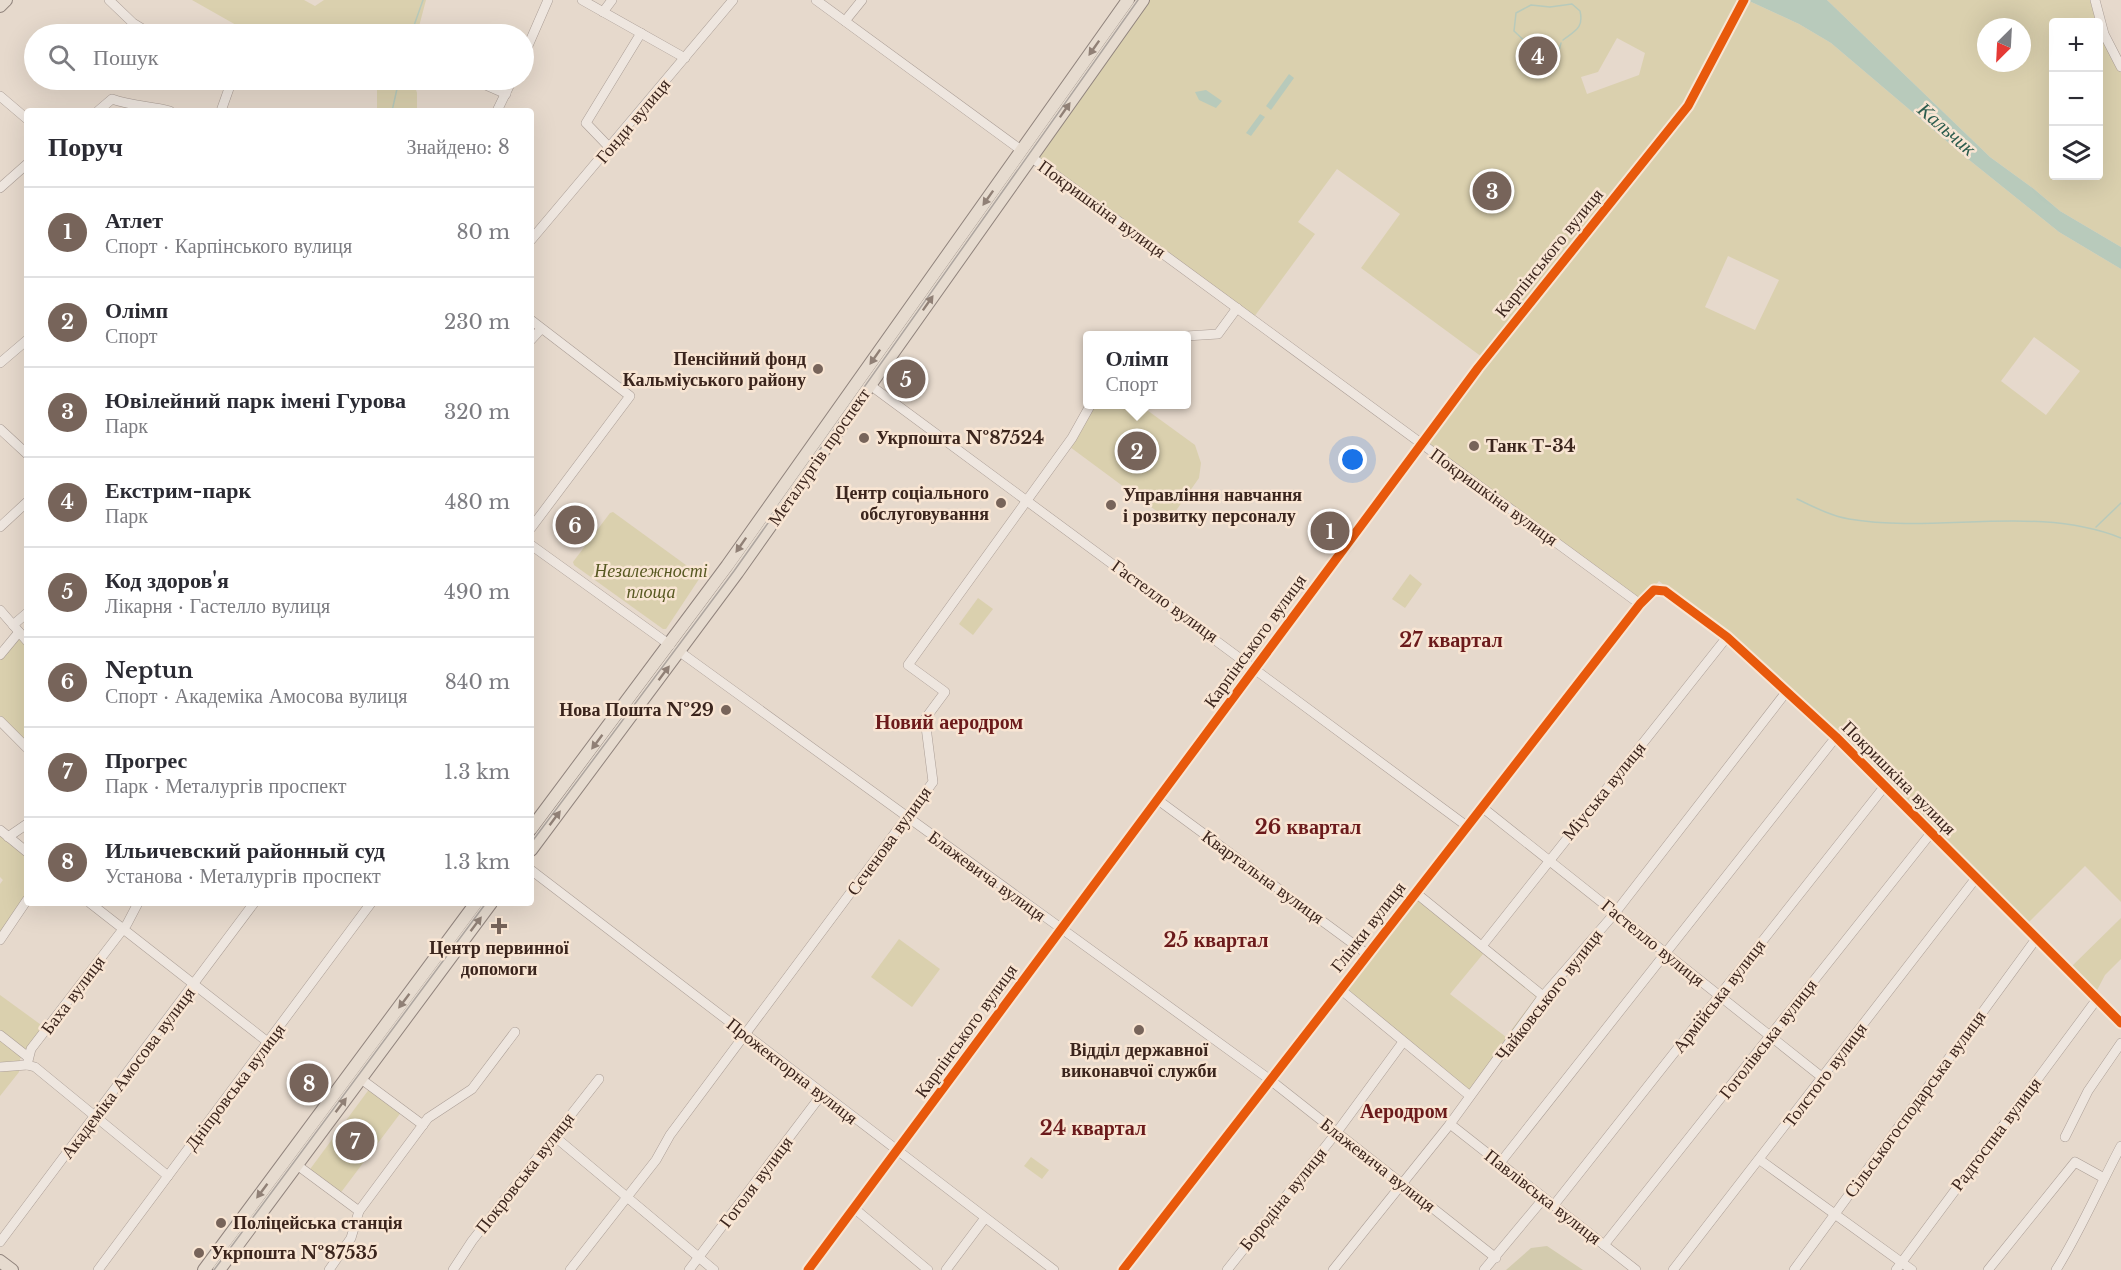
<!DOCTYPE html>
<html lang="uk">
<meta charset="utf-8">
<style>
body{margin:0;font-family:"Libre Baskerville",serif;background:#f7f7f7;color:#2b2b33}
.controls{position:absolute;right:18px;top:18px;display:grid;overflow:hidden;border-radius:6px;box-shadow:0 6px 24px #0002}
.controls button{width:54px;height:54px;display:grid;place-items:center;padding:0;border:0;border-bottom:2px solid #e1e1e2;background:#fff;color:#2b2b33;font:30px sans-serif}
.compass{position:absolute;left:1977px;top:18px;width:54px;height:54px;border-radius:50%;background:#fff;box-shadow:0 6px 24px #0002;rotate:204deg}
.you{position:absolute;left:1353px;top:460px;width:21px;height:21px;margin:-15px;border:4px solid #fff;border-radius:50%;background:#1a73e8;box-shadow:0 0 0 9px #1a73e833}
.badge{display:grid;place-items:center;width:39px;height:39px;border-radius:50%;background:#77645a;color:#fff;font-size:20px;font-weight:700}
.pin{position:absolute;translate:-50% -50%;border:3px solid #fff;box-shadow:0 2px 6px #0006}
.popup{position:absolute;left:1083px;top:331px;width:108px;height:78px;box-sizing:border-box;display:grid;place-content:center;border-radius:6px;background:#fff;filter:drop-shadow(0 2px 4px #0005);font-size:20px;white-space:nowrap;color:#7c7c81}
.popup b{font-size:22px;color:#2b2b33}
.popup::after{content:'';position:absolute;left:50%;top:100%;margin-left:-12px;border:12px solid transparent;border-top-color:#fff}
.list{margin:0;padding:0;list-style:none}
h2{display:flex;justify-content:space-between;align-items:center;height:78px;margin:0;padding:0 24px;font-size:26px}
h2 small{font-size:20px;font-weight:400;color:#7c7c81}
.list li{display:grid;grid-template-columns:39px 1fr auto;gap:18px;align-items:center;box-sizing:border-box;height:90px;padding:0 24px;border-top:2px solid #e1e1e2}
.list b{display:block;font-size:22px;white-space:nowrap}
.list p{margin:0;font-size:20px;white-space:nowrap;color:#7c7c81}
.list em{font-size:20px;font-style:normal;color:#7c7c81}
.icon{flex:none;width:33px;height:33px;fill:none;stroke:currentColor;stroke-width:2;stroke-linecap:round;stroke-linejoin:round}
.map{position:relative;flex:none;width:2121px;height:1270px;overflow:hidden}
.search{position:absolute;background:#fff;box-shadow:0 6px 24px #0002;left:24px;top:24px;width:510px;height:66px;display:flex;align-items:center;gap:15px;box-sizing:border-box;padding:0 21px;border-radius:33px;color:#7c7c81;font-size:22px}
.panel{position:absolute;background:#fff;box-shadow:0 6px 24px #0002;left:24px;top:108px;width:510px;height:798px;border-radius:6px}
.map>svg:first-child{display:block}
</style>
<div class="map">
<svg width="2121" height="1270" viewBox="0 0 2121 1270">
<rect width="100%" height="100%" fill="#e6d9cc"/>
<g fill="#dad0ae" fill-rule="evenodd">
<path d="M192,0H304L315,6L324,0H426L417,34H252Z"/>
<path d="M1147,0H1741L1692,95L1482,357L1361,268L1400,214L1337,169L1298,222L1315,234L1254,317L1036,157ZM1617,38L1645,53L1639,75L1587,94L1581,77L1598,72Z"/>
<path d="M1747,0L1799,24L1831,43L1963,155L2059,232L2121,269V902L2085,866L2024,927L1727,637L1659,581L1640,604L1422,443L1688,106ZM1728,256L1779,280L1755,330L1705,307ZM2034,337L2080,371L2046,415L2001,381Z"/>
<path d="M1827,0H2095L2121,67V247L2060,211L2034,189L1990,157ZM2054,22H2098V176H2054ZM1986,27H2022V63H1986Z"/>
<path d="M377,80H413L417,93V111H377Z"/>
<path d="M1095,405H1140L1195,445L1201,463L1199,478L1175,512L1172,510L1166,518L1070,447Z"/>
<path d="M613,512L701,576L666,629H663L574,565L573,562L610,513Z"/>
<path d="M1410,574L1422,584L1405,608L1392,599Z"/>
<path d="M978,598L993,609L973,635L959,624Z"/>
<path d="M19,634L27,643V746L0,719V658Z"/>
<path d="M0,833L27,856V894L0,934V884L3,880L0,877Z"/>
<path d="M1416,895L1541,996L1470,1094L1342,989ZM1483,954L1536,997L1506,1037L1450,994Z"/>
<path d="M2121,918V959L2105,975L2094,996L2068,970Z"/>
<path d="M899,939L940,969L912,1007L871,977Z"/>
<path d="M0,995L44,1027L20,1059L19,1072L0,1096Z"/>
<path d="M370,1088L402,1111L339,1195L308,1172Z"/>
<path d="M1031,1157L1049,1170L1042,1179L1024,1166Z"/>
</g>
<path fill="#d3cbae" d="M1547,1246L1583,1270H1506L1531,1248Z"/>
<g fill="#b8cabb">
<path d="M1747,0H1827L1990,157L2034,189L2060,211L2121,247V269L2059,232L1963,155L1831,43L1799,24Z"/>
<path d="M1289,74L1294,78L1271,110L1266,106Z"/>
<path d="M1206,90L1222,101L1216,108L1199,100L1195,92Z"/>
<path d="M1260,114L1265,117L1251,136L1246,133Z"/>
</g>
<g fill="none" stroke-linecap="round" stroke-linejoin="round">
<g stroke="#b8cabb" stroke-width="1.5">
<path d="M411,34L423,0"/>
<path d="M1561,43L1557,58L1552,60L1543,58L1514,31L1516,13L1531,5L1550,7L1572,4L1580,11C1584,28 1575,31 1563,40"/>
<path d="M392,111L399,80"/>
<path d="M1797,499C1814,507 1831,516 1849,519C1938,534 2035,504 2121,538"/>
<path d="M2096,527L2121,503"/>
</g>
<defs>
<g id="minor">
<path d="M109,0L133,23L151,34"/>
<path d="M582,0L685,58"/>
<path d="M816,0L1021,150"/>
<path d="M2095,0L2104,34L2121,67"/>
<path d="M603,12L612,0"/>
<path d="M845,21L862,0"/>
<path d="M524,55L548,0"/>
<path d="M474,80L506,94"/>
<path d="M0,96L27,119"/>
<path d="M98,111L112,99C131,106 150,106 170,111"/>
<path d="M221,111L232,80"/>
<path d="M497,111L512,80"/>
<path d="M610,148L586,123L641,33"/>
<path d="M1031,157L1640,604"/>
<path d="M0,188L27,164"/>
<path d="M531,240L733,0"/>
<path d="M531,320L630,396L531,528"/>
<path d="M1186,336L1218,334L1237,308"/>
<path d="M531,340L541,329"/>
<path d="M0,363L27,340"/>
<path d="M870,385L1468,827"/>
<path d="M0,429L27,454"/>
<path d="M0,527L27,502"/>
<path d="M531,545L670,645"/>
<path d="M0,610L27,641"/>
<path d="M13,625L27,613"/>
<path d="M680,652L1269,1079L1496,1258"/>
<path d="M0,655L19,632"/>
<path d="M0,721L27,748"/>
<path d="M1158,800L1367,954"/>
<path d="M1483,808L1823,1078"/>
<path d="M0,830L27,852"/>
<path d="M8,837L27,824"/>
<path d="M531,870L1054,1270"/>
<path d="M1416,893L1543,996"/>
<path d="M90,903L269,1043"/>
<path d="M0,940L27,900"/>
<path d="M1482,946L1727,637"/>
<path d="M1340,989L1470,1096"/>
<path d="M0,1035L28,1057"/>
<path d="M27,1065L35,1067L168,1176"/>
<path d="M0,1067L27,1065L31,1049L127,924L138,903"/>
<path d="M361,1079L423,1125"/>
<path d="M1450,1124L1636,1270"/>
<path d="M554,1136L714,1270"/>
<path d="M2065,1137L2088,1091L2121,1043"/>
<path d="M1760,1160L1912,1270"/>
<path d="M1500,1163L1836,737"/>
<path d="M297,1165L359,1211"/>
<path d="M1554,1205L1884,787"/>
<path d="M855,1209L928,1270"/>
<path d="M0,1242L254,903"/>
<path d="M1604,1245L1931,833"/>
<path d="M98,1270L371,903"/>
<path d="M329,1270L351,1238L359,1211L428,1118L472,1089L515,1032"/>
<path d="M453,1270L472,1241L599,1079"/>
<path d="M570,1270L656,1160L670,1135L933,782L925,719L945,692L908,665L1072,438L1091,404"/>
<path d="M689,1270L822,1094"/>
<path d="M808,1270L1478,368L1688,106L1744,0"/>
<path d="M946,1270L985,1218"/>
<path d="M1123,1270L1640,604L1654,590L1665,591L1727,637L1836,737L2121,1023"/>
<path d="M1227,1270L1337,1132L1403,1042"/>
<path d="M1333,1270L1450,1124L1543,996L1615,913L1787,691"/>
<path d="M1484,1270L1544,1198"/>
<path d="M1673,1270L1976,878"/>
<path d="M1794,1270L2036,939"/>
<path d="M1896,1270L2097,999"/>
<path d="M1988,1270L2075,1162L2104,1178"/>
<path d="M2056,1270C2081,1230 2099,1187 2121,1146"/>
</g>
<g id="major">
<path d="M0,6L6,0"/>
<path d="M531,829L727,566L1128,0"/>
<path d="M531,850L737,573L1143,0"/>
<path d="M0,1261L12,1270"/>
<path d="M204,1270L476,903"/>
<path d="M219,1270L491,903"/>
</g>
</defs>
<use href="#minor" stroke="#ab9e96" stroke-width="10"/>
<use href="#major" stroke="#91847d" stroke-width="14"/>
<use href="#minor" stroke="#eee6df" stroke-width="9"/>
<use href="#major" stroke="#e6dbcf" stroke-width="12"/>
<g stroke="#ada59f" stroke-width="1.5">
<path d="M531,843L734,571L1138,0"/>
<path d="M214,1270L486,903"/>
</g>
<defs>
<g id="cycleway">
<path d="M808,1270L1478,368L1688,106L1744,0"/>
<path d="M1123,1270L1640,604L1654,590L1665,591L1727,637L1836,737L2121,1023"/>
</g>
</defs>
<use href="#cycleway" stroke="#f8e5d3" stroke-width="13"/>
<use href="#cycleway" stroke="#e8590c" stroke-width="9"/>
</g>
<defs><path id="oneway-solid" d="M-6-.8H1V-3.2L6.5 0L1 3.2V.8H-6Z" transform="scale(1.5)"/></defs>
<g fill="#908076">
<use href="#oneway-solid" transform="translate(1094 48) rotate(125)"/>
<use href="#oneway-solid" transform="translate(1065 110) rotate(-55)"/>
<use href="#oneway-solid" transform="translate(988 198) rotate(125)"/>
<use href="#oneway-solid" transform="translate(928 303) rotate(-55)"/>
<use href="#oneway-solid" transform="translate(875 357) rotate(125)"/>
<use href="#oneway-solid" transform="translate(741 545) rotate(125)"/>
<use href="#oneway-solid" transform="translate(664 673) rotate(-53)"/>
<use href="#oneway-solid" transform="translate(597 742) rotate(127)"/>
<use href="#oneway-solid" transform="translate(555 818) rotate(-53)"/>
<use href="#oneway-solid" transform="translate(476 924) rotate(-53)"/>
<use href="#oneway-solid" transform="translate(404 1001) rotate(127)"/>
<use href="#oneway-solid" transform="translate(341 1105) rotate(-53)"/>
<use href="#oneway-solid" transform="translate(262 1191) rotate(127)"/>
</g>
<g fill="#77645a" stroke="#f8e5d3" stroke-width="2">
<circle cx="818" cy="369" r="6"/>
<circle cx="864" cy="438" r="6"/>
<circle cx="1474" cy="446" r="6"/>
<circle cx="1001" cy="503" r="6"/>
<circle cx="1111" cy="505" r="6"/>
<circle cx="726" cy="710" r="6"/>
<path d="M496 917h6v6h6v6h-6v6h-6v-6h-6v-6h6z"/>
<circle cx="1139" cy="1030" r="6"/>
<circle cx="221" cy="1223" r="6"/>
<circle cx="199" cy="1253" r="6"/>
</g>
<g text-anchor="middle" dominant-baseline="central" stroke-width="5" stroke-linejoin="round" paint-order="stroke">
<g font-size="18" fill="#3b251d" stroke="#f8e5d3">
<text transform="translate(633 121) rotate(-50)">Гонди вулиця</text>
<text transform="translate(1102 209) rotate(36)">Покришкіна вулиця</text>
<text transform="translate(1549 253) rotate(-51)">Карпінського вулиця</text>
<text transform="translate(819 457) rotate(-55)">Металургів проспект</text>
<text transform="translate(1494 497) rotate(36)">Покришкіна вулиця</text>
<text transform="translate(1165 601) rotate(36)">Гастелло вулиця</text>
<text transform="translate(1255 641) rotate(-54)">Карпінського вулиця</text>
<text transform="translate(1899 778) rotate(45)">Покришкіна вулиця</text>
<text transform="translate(1604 791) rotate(-51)">Міуська вулиця</text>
<text transform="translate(889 841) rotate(-54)">Сєченова вулиця</text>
<text transform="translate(987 876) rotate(36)">Блажевича вулиця</text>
<text transform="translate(1263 877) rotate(36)">Квартальна вулиця</text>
<text transform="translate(1368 927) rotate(-52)">Глінки вулиця</text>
<text transform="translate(1653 943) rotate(39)">Гастелло вулиця</text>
<text transform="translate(73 995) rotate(-53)">Баха вулиця</text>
<text transform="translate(1549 995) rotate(-52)">Чайковського вулиця</text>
<text transform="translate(1719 996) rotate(-52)">Армійська вулиця</text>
<text transform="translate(966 1031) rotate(-54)">Карпінського вулиця</text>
<text transform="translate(1768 1039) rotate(-52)">Гоголівська вулиця</text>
<text transform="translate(792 1071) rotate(38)">Прожекторна вулиця</text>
<text transform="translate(128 1073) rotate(-53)">Академіка Амосова вулиця</text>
<text transform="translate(1825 1075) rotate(-53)">Толстого вулиця</text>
<text transform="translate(235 1087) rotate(-53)">Дніпровська вулиця</text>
<text transform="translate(1915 1104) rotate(-54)">Сільськогосподарська вулиця</text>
<text transform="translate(1996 1134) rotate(-53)">Радгоспна вулиця</text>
<text transform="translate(1378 1165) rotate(38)">Блажевича вулиця</text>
<text transform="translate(525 1173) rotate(-52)">Покровська вулиця</text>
<text transform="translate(756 1182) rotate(-53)">Гоголя вулиця</text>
<text transform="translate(1543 1197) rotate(38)">Павлівська вулиця</text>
<text transform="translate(1283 1199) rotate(-51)">Бородіна вулиця</text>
</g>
<g font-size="18" font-weight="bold" fill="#3b251d" stroke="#f8e5d3" text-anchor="start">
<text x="806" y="359" text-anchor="end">Пенсійний фонд<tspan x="806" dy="21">Кальміуського району</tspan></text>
<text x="876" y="438">Укрпошта №87524</text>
<text x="1486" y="446">Танк Т-34</text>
<text x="989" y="493" text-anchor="end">Центр соціального<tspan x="989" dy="21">обслуговування</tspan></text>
<text x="1123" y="495">Управління навчання<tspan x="1123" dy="21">і розвитку персоналу</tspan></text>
<text x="714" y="710" text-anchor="end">Нова Пошта №29</text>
<text x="499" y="948" text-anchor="middle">Центр первинної<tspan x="499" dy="21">допомоги</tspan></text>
<text x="1139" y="1050" text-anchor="middle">Відділ державної<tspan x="1139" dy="21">виконавчої служби</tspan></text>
<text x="233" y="1223">Поліцейська станція</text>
<text x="211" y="1253">Укрпошта №87535</text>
</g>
<g font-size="18" font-style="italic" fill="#585922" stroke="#f8e5d3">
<text x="651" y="571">Незалежності<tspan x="651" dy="21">площа</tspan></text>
</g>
<g font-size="20" font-style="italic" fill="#2c5c4e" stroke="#f8e5d3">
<text transform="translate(1947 129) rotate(41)">Кальчик</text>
</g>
<g font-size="20" font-weight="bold" fill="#6b1a1b" stroke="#f8e5d3">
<text x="1451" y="640">27 квартал</text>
<text x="949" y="722">Новий аеродром</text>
<text x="1308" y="827">26 квартал</text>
<text x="1216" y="940">25 квартал</text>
<text x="1404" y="1111">Аеродром</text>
<text x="1093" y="1128">24 квартал</text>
</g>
</g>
</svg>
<div class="controls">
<button>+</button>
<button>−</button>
<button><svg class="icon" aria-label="layers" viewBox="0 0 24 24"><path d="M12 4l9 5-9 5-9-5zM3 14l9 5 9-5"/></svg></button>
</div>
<svg class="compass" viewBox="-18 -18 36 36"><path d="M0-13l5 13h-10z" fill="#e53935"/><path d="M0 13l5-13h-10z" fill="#7c7c81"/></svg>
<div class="you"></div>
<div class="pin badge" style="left:1330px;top:531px">1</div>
<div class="pin badge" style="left:1137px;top:451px">2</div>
<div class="popup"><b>Олімп</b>Спорт</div>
<div class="pin badge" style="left:1492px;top:191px">3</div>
<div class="pin badge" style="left:1538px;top:56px">4</div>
<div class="pin badge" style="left:906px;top:379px">5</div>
<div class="pin badge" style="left:575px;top:525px">6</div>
<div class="pin badge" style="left:355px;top:1141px">7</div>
<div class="pin badge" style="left:309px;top:1083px">8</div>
<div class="search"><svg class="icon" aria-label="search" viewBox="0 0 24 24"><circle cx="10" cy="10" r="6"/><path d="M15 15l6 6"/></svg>Пошук</div>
<section class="panel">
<h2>Поруч<small>Знайдено: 8</small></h2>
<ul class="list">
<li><span class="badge">1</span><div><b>Атлет</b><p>Спорт · Карпінського вулиця</p></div><em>80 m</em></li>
<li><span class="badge">2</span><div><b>Олімп</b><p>Спорт</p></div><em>230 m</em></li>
<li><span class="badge">3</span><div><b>Ювілейний парк імені Гурова</b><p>Парк</p></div><em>320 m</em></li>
<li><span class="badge">4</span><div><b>Екстрим-парк</b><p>Парк</p></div><em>480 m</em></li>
<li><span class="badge">5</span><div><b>Код здоров'я</b><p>Лікарня · Гастелло вулиця</p></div><em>490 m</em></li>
<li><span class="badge">6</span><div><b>Neptun</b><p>Спорт · Академіка Амосова вулиця</p></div><em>840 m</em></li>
<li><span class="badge">7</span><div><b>Прогрес</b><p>Парк · Металургів проспект</p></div><em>1.3 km</em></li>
<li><span class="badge">8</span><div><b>Ильичевский районный суд</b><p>Установа · Металургів проспект</p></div><em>1.3 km</em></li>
</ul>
</section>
</div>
